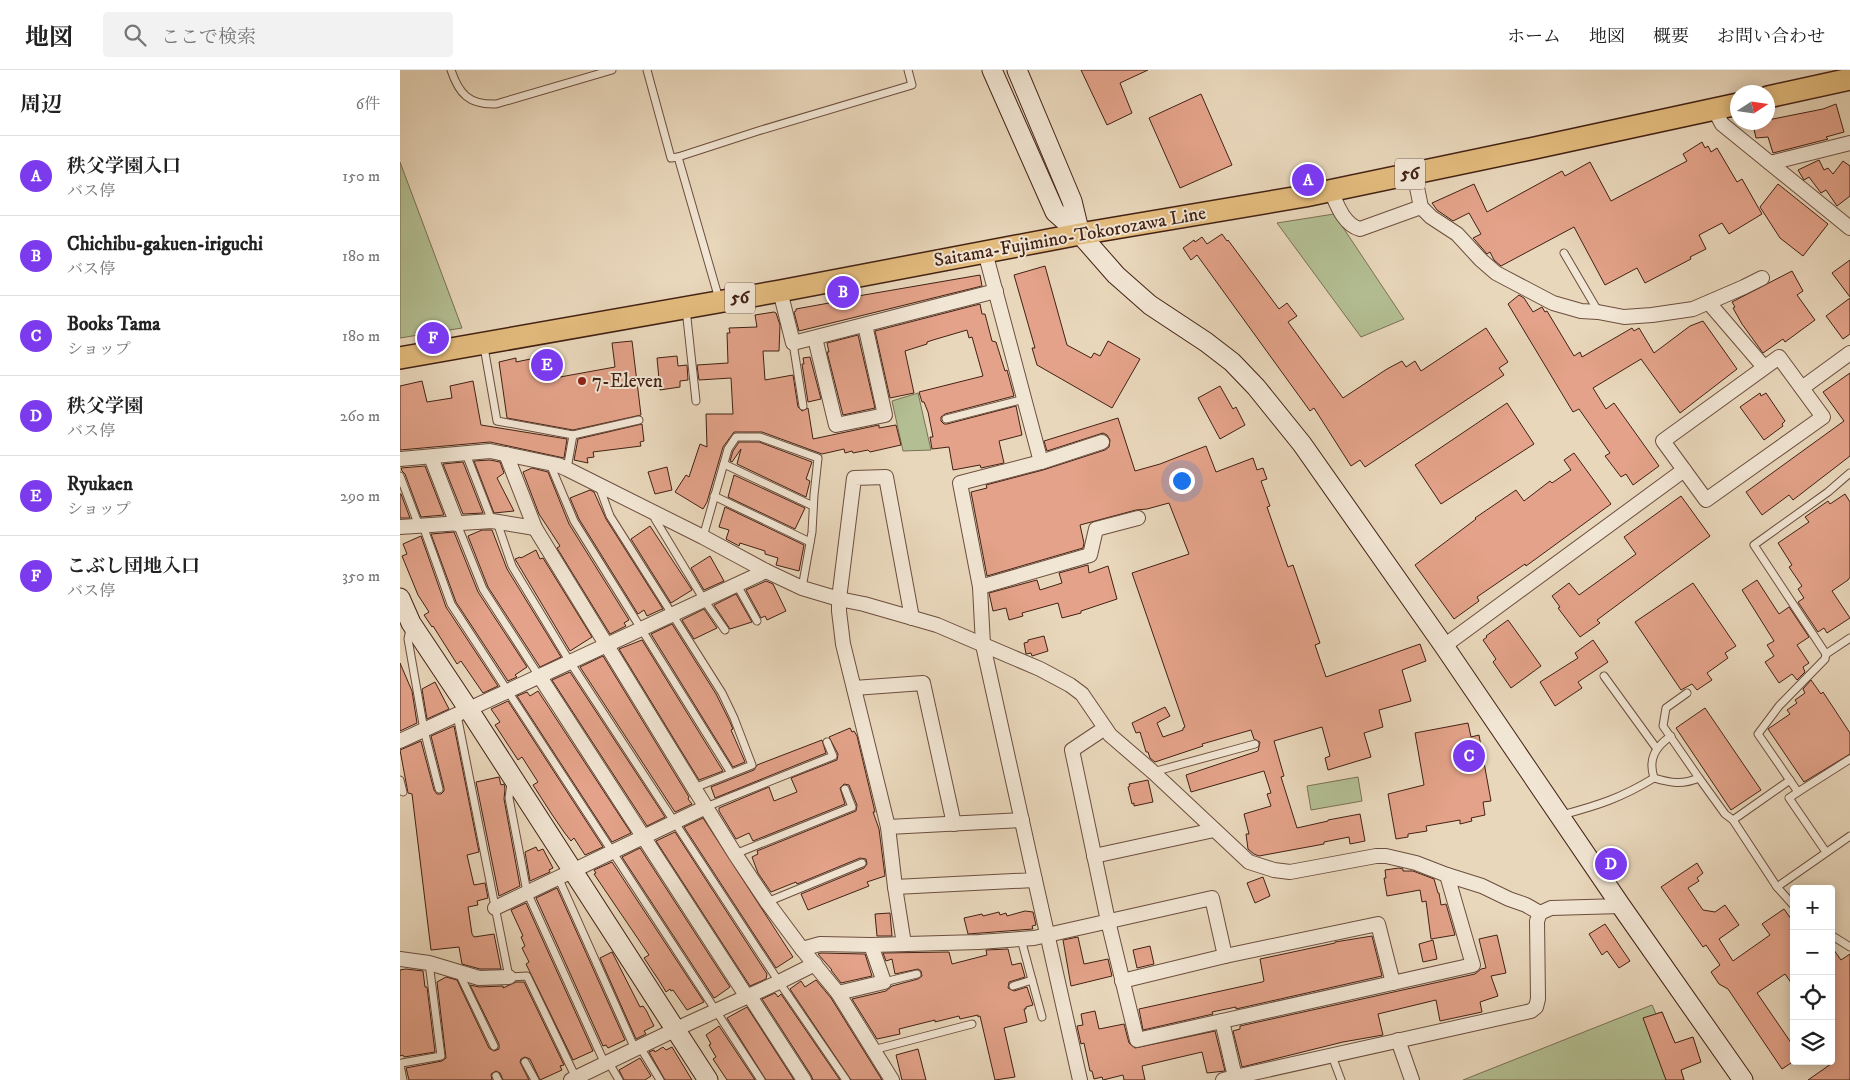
<!DOCTYPE html>
<html lang="ja">
<meta charset="utf-8">
<style>
body{margin:0;font-family:"IM FELL DW Pica","Noto Serif JP",serif;background:#f2f2f2;color:#222}
.controls{position:absolute;right:15px;bottom:15px;display:grid;overflow:hidden;border-radius:5px;box-shadow:0 2px 12px #0003}
.controls button{width:45px;height:45px;display:grid;place-items:center;padding:0;border:0;border-bottom:1px solid #e0e0e0;background:#fff;color:#222;font:25px sans-serif}
.compass{position:absolute;left:1330px;top:15px;width:45px;height:45px;border-radius:50%;background:#fff;box-shadow:0 2px 12px #0003;rotate:78deg}
.you{position:absolute;left:781px;top:410px;width:18px;height:18px;margin:-12px;border:4px solid #fff;border-radius:50%;background:#1a73e8;box-shadow:0 0 0 8px #1a73e833}
.badge{display:grid;place-items:center;width:32px;height:32px;border-radius:50%;background:#7c3aed;color:#fff;font-size:16px;font-weight:700}
.pin{position:absolute;translate:-50% -50%;border:2px solid #fff;box-shadow:0 1px 5px #0006}
.list{margin:0;padding:0;list-style:none}
h2{display:flex;justify-content:space-between;align-items:center;height:65px;margin:0;padding:0 20px;font-size:21px}
h2 small{font-size:16px;font-weight:400;color:#767676}
.list li{display:grid;grid-template-columns:32px 1fr auto;gap:15px;align-items:center;box-sizing:border-box;height:80px;padding:0 20px;border-top:1px solid #e0e0e0}
.list b{display:block;font-size:19px;white-space:nowrap}
.list p{margin:0;font-size:16px;white-space:nowrap;color:#767676}
.list em{font-size:16px;font-style:normal;color:#767676}
.icon{flex:none;width:28px;height:28px;fill:none;stroke:currentColor;stroke-width:2;stroke-linecap:round;stroke-linejoin:round}
.map{position:relative;flex:none;width:1450px;height:1010px;overflow:hidden}
header{display:flex;align-items:center;gap:30px;box-sizing:border-box;height:70px;padding:0 25px;background:#fff;border-bottom:1px solid #e0e0e0}
header strong{font-size:24px}
nav{display:flex;gap:28px;margin-inline-start:auto;font-size:18px}
.search{width:350px;height:45px;background:#f2f2f2;display:flex;align-items:center;gap:12px;box-sizing:border-box;padding:0 18px;border-radius:5px;color:#767676;font-size:19px}
main{display:flex}
aside{flex:1;background:#fff}
.map>svg:first-child{display:block}
</style>
<header>
<strong>地図</strong>
<div class="search"><svg class="icon" aria-label="search" viewBox="0 0 24 24"><circle cx="10" cy="10" r="6"/><path d="M15 15l6 6"/></svg>ここで検索</div>
<nav><a>ホーム</a><a>地図</a><a>概要</a><a>お問い合わせ</a></nav>
</header>
<main>
<aside>
<h2>周辺<small>6件</small></h2>
<ul class="list">
<li><span class="badge">A</span><div><b>秩父学園入口</b><p>バス停</p></div><em>150 m</em></li>
<li><span class="badge">B</span><div><b>Chichibu-gakuen-iriguchi</b><p>バス停</p></div><em>180 m</em></li>
<li><span class="badge">C</span><div><b>Books Tama</b><p>ショップ</p></div><em>180 m</em></li>
<li><span class="badge">D</span><div><b>秩父学園</b><p>バス停</p></div><em>260 m</em></li>
<li><span class="badge">E</span><div><b>Ryukaen</b><p>ショップ</p></div><em>290 m</em></li>
<li><span class="badge">F</span><div><b>こぶし団地入口</b><p>バス停</p></div><em>350 m</em></li>
</ul>
</aside>
<div class="map">
<svg width="1450" height="1010" viewBox="0 0 1450 1010">
<rect width="100%" height="100%" fill="#e9d7bb"/>
<filter id="stains"><feTurbulence type="fractalNoise" baseFrequency=".004" numOctaves="4"/><feColorMatrix values="0 0 0 0 .2 0 0 0 0 .09 0 0 0 0 .02 0 0 0 .5 -.17"/></filter>
<radialGradient id="worn" r=".72"><stop offset=".6" stop-color="#630" stop-opacity="0"/><stop offset="1" stop-color="#630" stop-opacity=".3"/></radialGradient>
<g fill="#b3bf93" stroke="#7a7054">
<path d="M0,92L62,258L0,268Z"/>
<path d="M934,144L1004,249L961,267L877,153Z"/>
<path d="M518,323L531,380L503,381L492,331Z"/>
<path d="M958,707L962,731L911,740L907,716Z"/>
<path d="M1252,935L1256,944L1262,942L1276,976L1273,977L1284,1010H1063Z"/>
</g>
<g fill="#e3a289" stroke="#422114">
<path d="M681,0H748L720,13L732,43L707,55Z"/>
<path d="M801,24L832,95L780,118L749,48Z"/>
<path d="M1436,34L1444,62L1426,67L1428,69L1373,83L1368,67L1356,68L1353,55H1355L1354,52H1368V50L1423,39Z"/>
<path d="M1302,72L1305,78L1308,76L1311,82L1317,78L1337,112L1342,109L1362,144L1329,164L1322,153L1299,165L1306,179L1290,187L1291,189L1245,213L1237,198L1205,215L1174,157L1101,196L1094,190L1090,182L1087,184L1075,170L1073,168L1081,164L1069,143L1053,151L1037,140L1032,133L1074,114L1087,142L1162,101L1165,106L1190,92L1211,131L1287,91L1283,84Z"/>
<path d="M1419,90L1424,100L1428,98L1433,104L1443,91L1450,96V126L1437,136L1426,120L1421,123L1409,107L1404,110L1398,100Z"/>
<path d="M1378,114L1428,154L1403,186L1380,168L1360,137Z"/>
<path d="M822,164L827,171L828,170L879,239L887,233L897,246L888,252L943,328L987,299L1002,291L1006,297L1015,291L1021,301L1086,258L1108,292L1099,298L1104,305L965,397L960,390L951,396L914,338L910,341L797,185L791,190L783,178L794,170L795,172L802,167L807,174Z"/>
<path d="M1450,190V227L1432,203Z"/>
<path d="M645,196L667,275L691,288L694,283L700,286L708,271L740,289L712,338L637,295L632,278H635L614,205Z"/>
<path d="M1392,201L1403,221L1397,225L1415,250L1385,272L1383,269L1363,283L1342,254L1333,238L1335,237L1332,232Z"/>
<path d="M580,205L582,216L399,261L394,242L396,241V239L429,233V231Z"/>
<path d="M1119,225L1124,228L1133,242L1142,237L1145,242L1147,241L1174,286L1180,282L1182,287L1232,258L1234,261L1239,258L1254,283L1290,256L1303,251L1337,299L1280,343L1241,289L1193,318L1206,339L1214,333L1259,396L1233,415L1226,404L1221,407L1205,386L1210,383L1179,339L1173,342L1108,234Z"/>
<path d="M1450,228V264L1443,269L1426,246Z"/>
<path d="M580,234L582,244H585L592,271L596,272L605,301L607,300L614,326L545,344L541,347V351L544,354H547L616,336L622,365L599,371L604,393L581,398L580,395L553,400L549,377L532,379L530,367H533L528,342L524,332H522L519,322L583,306L572,267L569,268L567,260L533,270L527,272V274L505,281L514,323L490,328L475,261Z"/>
<path d="M374,242L376,243L380,255L379,281H363L365,310L393,305L398,337L402,341L408,338L413,369L479,355V358L496,355L501,375L470,382L468,380L453,383L452,381L445,383L444,379L422,384L362,362H334L323,377L307,432L303,439L275,422L286,405L289,407L300,374L307,377L306,344H333L331,308L299,310L297,295L328,293L327,263H330L329,258L357,257L355,245Z"/>
<path d="M458,265L475,338L443,345L427,282H429L427,273Z"/>
<path d="M232,271L241,345L173,360L107,348L99,292L116,288V292L155,284L160,307L215,297L212,273Z"/>
<path d="M277,286L278,296L287,295L288,310L280,311V317L260,320L257,288Z"/>
<path d="M410,287L421,329L408,332L402,294H404L403,288Z"/>
<path d="M1450,303V386L1393,430L1389,425L1362,445L1346,422L1444,351L1423,322Z"/>
<path d="M22,311L27,332L52,328L50,316L73,311L81,355L167,369L164,388L90,372L0,380V316Z"/>
<path d="M820,316L833,339L836,337L845,355L820,369L798,328Z"/>
<path d="M1360,323L1361,326L1366,323L1385,351L1382,354L1383,356L1364,370L1340,337Z"/>
<path d="M1107,333L1134,374L1041,434L1015,395Z"/>
<path d="M718,348L735,401L760,394L806,376L816,402L853,388L857,400L863,398L867,409L861,411L870,436L867,437L888,497L893,495L920,573L915,575L926,607L1020,574L1026,591L1002,600L1011,631L979,640L983,657L964,663L971,687L928,700L925,688L930,686L922,657L874,671L884,706L881,707L897,758L928,751V750L960,744L965,771L950,774L949,767L924,772V774L859,786L854,784L848,779L846,764H849L844,744L871,736L867,724L871,723L864,701L791,722L786,705L858,681L860,672L854,669L851,660L802,674L803,676L755,692L750,688L748,682H746L740,662L736,663L732,653L765,637L770,646L757,653L763,667L783,660V658L785,657L732,503L789,484L769,433L747,439L736,440L680,455L684,473L683,478L587,506L571,422L587,418L586,415L643,400L705,380L709,377L710,370L707,365L703,363L647,381L644,371Z"/>
<path d="M242,354L244,371L240,372L241,376L193,382L194,387L187,388L188,393L174,390L178,369Z"/>
<path d="M339,372H359L412,392L406,409L410,411L406,427L337,394L341,379L332,392L330,391L333,381Z"/>
<path d="M1174,383L1211,434L1126,496L1125,494L1077,527L1079,531L1054,549L1015,495L1076,449L1075,448L1116,420L1124,431L1150,411L1152,413L1171,400L1164,390Z"/>
<path d="M90,390L100,392L104,403L97,408L114,441L94,443L74,391Z"/>
<path d="M63,392L83,443L63,444L43,394Z"/>
<path d="M25,396L44,445L21,447L5,404L2,401L1,398Z"/>
<path d="M267,397L272,420L255,424L248,402Z"/>
<path d="M132,398L148,402L169,454L229,550L224,553L226,556L210,564L157,478L160,476L139,444L123,402Z"/>
<path d="M334,405L405,438L395,459L328,427Z"/>
<path d="M190,420L194,422L206,449L263,539L260,540L247,546L244,540L238,544L179,449L170,428Z"/>
<path d="M0,424H1L10,448H0Z"/>
<path d="M1445,424L1450,432V507L1448,510L1432,521L1450,548L1427,563L1424,558L1418,562L1398,532L1404,528L1398,519L1402,516L1389,497L1392,495L1378,473L1409,452L1405,447L1428,431L1430,434Z"/>
<path d="M1281,426L1310,466L1197,550L1200,553L1180,567L1158,538L1160,537L1152,526L1169,513L1179,525L1236,484L1224,467Z"/>
<path d="M325,437L404,475L399,501L376,495L378,488L365,484V481L340,473L339,476L326,469L329,460L319,457Z"/>
<path d="M250,456L292,520L271,533L231,469Z"/>
<path d="M82,460H92L107,499L161,587L140,597L88,517L68,466Z"/>
<path d="M54,462L78,522L127,597L115,605L117,607L108,611L56,532L31,464Z"/>
<path d="M21,466L46,537L98,616L83,623L61,591L57,594L33,556L32,557L24,545L29,542L18,525L2,486L7,484L3,474Z"/>
<path d="M136,480L140,489L143,488L192,567L170,581L115,489L120,487L121,488Z"/>
<path d="M310,486L324,511L304,520L291,498Z"/>
<path d="M688,495L689,503L708,496L717,529L681,541V543L662,548L658,533L622,543L623,546L609,550L606,538L593,541L589,523L637,510L640,520L662,513L659,503Z"/>
<path d="M1357,510L1379,544L1389,537L1409,567L1397,575L1409,593L1403,597L1405,602L1397,610L1392,604L1379,613L1365,592L1374,586L1367,575L1374,571L1342,520Z"/>
<path d="M366,511L373,514L386,541L367,550L365,546L361,548L346,520Z"/>
<path d="M1293,513L1336,576L1325,583L1328,588L1307,603L1312,610L1297,620L1292,614L1281,620L1235,552Z"/>
<path d="M336,524L352,552L330,559L314,535Z"/>
<path d="M304,539L317,558L294,569L282,550Z"/>
<path d="M1108,550L1141,596L1111,618L1093,592L1096,589L1083,570L1087,567L1086,566Z"/>
<path d="M272,554L316,624L329,650L333,659L331,660L345,692L333,697L251,564Z"/>
<path d="M644,566L648,581L632,586L631,583L626,584L624,573L628,572V570Z"/>
<path d="M242,570L323,701L299,710L219,579Z"/>
<path d="M1193,570L1208,592L1178,612L1182,618L1155,636L1140,612L1178,588L1175,583Z"/>
<path d="M203,586L289,727L288,729L292,734L275,742L180,597Z"/>
<path d="M0,593L12,621L17,653L0,661Z"/>
<path d="M170,602L265,747L247,756L152,610Z"/>
<path d="M1411,610L1421,624L1423,622L1450,663V684L1404,712L1368,659L1390,644L1387,640L1397,633L1395,630L1405,623L1403,619Z"/>
<path d="M35,612L49,639L27,649L22,619Z"/>
<path d="M138,621L231,763L212,772L117,626L127,622L130,626Z"/>
<path d="M108,631L203,777L185,785L174,768L171,771L164,762L151,743L133,715L138,712L122,687L118,690L95,655L100,652L91,639Z"/>
<path d="M1305,638L1361,720L1331,740L1276,658Z"/>
<path d="M1068,653L1071,667L1079,665L1091,731L1083,732L1085,745L1071,748L1072,751L1060,754V750L1026,756L1027,761L1008,764V767L996,769L988,724L1024,715L1015,663Z"/>
<path d="M54,656L79,782L67,785L74,815L85,813L88,828L77,831L78,835L68,837L72,864L74,867L94,864L101,899H80L62,894L59,877L31,880L12,724L8,723L0,680L21,671L34,720L37,724H41L44,721V718L31,666Z"/>
<path d="M450,658L452,662L454,661L457,666L475,742H473L479,759L485,806L467,812L469,816L408,840L401,824L464,798L467,794L466,789L460,788L397,814L396,812L371,822L358,803L352,787L358,784L357,781L456,741L457,735L449,715L444,714L440,718L445,734L353,771L349,763L336,769L319,741V738L369,717L374,731L397,722L391,708L437,690L438,684L429,667Z"/>
<path d="M422,670L426,683L315,728L311,717L354,700L357,695Z"/>
<path d="M99,707L101,715L104,714L105,719L104,729L120,816L99,826L76,712Z"/>
<path d="M748,710L753,732L734,736V733L732,734L728,717L730,716L729,714Z"/>
<path d="M303,748L393,887L376,898L284,757Z"/>
<path d="M275,762L367,904L366,909L350,916L256,771Z"/>
<path d="M136,777L138,781L143,779L153,798L149,800L150,802L130,811L125,782Z"/>
<path d="M240,778L330,917L316,927L314,928L222,787Z"/>
<path d="M212,792L304,932L287,940L273,920L271,921L270,919L266,922L260,912L244,888L249,885L194,804L196,803L194,800Z"/>
<path d="M1297,793L1303,803L1297,808L1299,811L1288,818L1303,840L1315,842L1325,835L1339,855L1319,869L1333,891L1370,865L1362,854L1384,839L1394,853V917L1385,904L1357,923L1394,977V991L1382,999L1328,919L1319,914L1311,902L1320,895L1306,875L1303,877L1261,817Z"/>
<path d="M999,798L1003,799V801H1013L1034,809L1038,823H1039L1041,835L1046,834L1055,865L1031,869L1026,831L1022,832L1020,820L987,826L984,808H986L985,800Z"/>
<path d="M863,807L870,826L855,833L847,813Z"/>
<path d="M157,818L225,970L208,978L206,975L203,976L136,828Z"/>
<path d="M126,833L193,981L173,990L126,894L129,892L122,878L125,876L121,867L123,866L111,840Z"/>
<path d="M625,841L633,842L636,855L632,856L633,859L568,864L564,848L582,844L583,846L599,842L600,845L606,843L607,846Z"/>
<path d="M490,843L492,866H477L475,844Z"/>
<path d="M1205,854L1230,891L1219,898L1207,881L1202,885L1189,864Z"/>
<path d="M1097,865L1106,903L1091,906L1098,926L1080,932L1082,942L1040,951L1036,930L978,944L983,965L943,972L842,997L833,961L840,959V956L1075,904L1081,899L1086,898L1079,869Z"/>
<path d="M972,866L982,906L836,939V937L812,942L813,944L743,960L739,939L862,912L864,911L860,889L935,873V872Z"/>
<path d="M678,867L684,894L708,889L712,906L671,916L663,870Z"/>
<path d="M1033,870L1037,889L1023,892L1019,874Z"/>
<path d="M750,876L754,894L737,898L733,880Z"/>
<path d="M1431,876L1441,890L1450,884V1010H1408L1431,994Z"/>
<path d="M608,879L612,895L621,893L625,907L609,912L608,918L614,921L627,917L633,935L626,937V939H624L627,952L604,958L615,1007L595,1010L580,946L578,947V945L560,949L559,946L535,952V950L499,959L500,964L477,969L452,929L486,921L492,916L518,909L522,906L521,901L518,899L495,904L492,889L486,891L483,883L549,882L552,894L587,885L586,880Z"/>
<path d="M212,882L240,937L243,936L246,940L254,956L244,961L246,964L236,969L200,888Z"/>
<path d="M421,883L465,884L472,906L441,913L431,900H432L418,884Z"/>
<path d="M6,899L23,901L25,917H27L35,982L4,987L3,985L0,986V900Z"/>
<path d="M46,907L57,910L89,978L94,981L99,979V974L70,915L79,917L103,916V918L116,912H124L164,995L160,996L162,1000L140,1010L130,989L125,987L121,989L120,992L129,1010H103L100,1003L96,1001L91,1004L92,1010H9L6,998L42,991L46,988L37,912Z"/>
<path d="M416,910L431,928L482,1010H451L390,919L401,911L405,917Z"/>
<path d="M375,923L378,927L381,924L440,1010H413L411,1005L362,929Z"/>
<path d="M347,937L394,1010H366L327,948Z"/>
<path d="M695,941L699,959L724,954L729,973L735,978L815,961L825,1001L807,1003L802,982L742,996L745,1010H724L723,1005L703,1010L702,1007L694,1009L692,1001H690L684,973L681,974L677,956L683,955L681,944Z"/>
<path d="M1262,942L1275,973L1293,967L1301,992L1281,1000L1284,1010H1266L1243,948Z"/>
<path d="M319,956L355,1010H327L313,989L316,987L309,975L311,974L306,965Z"/>
<path d="M263,977L266,980L272,977L292,1010H265L249,982L254,980L255,982Z"/>
<path d="M518,979L526,1010H502L496,985Z"/>
<path d="M240,988L251,1006L245,1010H224L219,1000Z"/>
</g>
<g fill="none" stroke-linecap="round" stroke-linejoin="round">
<defs>
<g id="lane">
<path d="M51,0C59,24 69,35 96,34L212,0"/>
<path d="M247,0L271,88L278,87L358,61L512,15L508,0"/>
<path d="M278,87L319,229"/>
<path d="M1164,183L1198,241"/>
<path d="M286,239L296,331"/>
<path d="M393,273L403,336"/>
<path d="M84,277L97,351L173,365L239,350"/>
<path d="M546,349L624,329"/>
<path d="M66,384L92,451"/>
<path d="M150,394L174,451L331,703"/>
<path d="M324,394L413,436"/>
<path d="M167,399L173,365"/>
<path d="M1450,403L1428,422L1354,475L1426,584L1450,568"/>
<path d="M0,406L19,456"/>
<path d="M199,416L210,446L322,623L334,648L352,695L294,718"/>
<path d="M314,426L410,472"/>
<path d="M254,443L255,449L304,530L325,560"/>
<path d="M97,452L112,496L170,592L379,912L446,1010"/>
<path d="M57,454L83,519L139,606"/>
<path d="M23,456L51,534L361,1010"/>
<path d="M303,467L328,379L336,367H360L418,388L414,425L412,462L402,518"/>
<path d="M337,515L357,551"/>
<path d="M10,559L8,569L24,660L39,719"/>
<path d="M1204,606L1257,679"/>
<path d="M1287,623L1266,638L1263,656L1299,708"/>
<path d="M57,645L109,907L127,906L176,1008"/>
<path d="M753,702L855,674"/>
<path d="M1254,708C1248,689 1255,677 1271,666"/>
<path d="M0,710L3,722"/>
<path d="M111,713L109,728L127,822L205,994"/>
<path d="M1398,722L1450,689"/>
<path d="M306,737L433,686L427,672"/>
<path d="M1162,745C1199,735 1221,728 1254,708C1271,713 1282,715 1299,708L1325,744L1333,750L1377,817L1394,836"/>
<path d="M1333,750L1390,710"/>
<path d="M1426,782L1389,728L1398,722L1358,664L1379,636L1425,589L1426,584"/>
<path d="M335,784L452,737L445,719"/>
<path d="M158,807L235,979"/>
<path d="M1377,817L1450,766"/>
<path d="M367,832L462,793"/>
<path d="M1431,865L1450,877"/>
<path d="M621,869L642,947"/>
<path d="M59,903L94,976"/>
<path d="M484,912L517,904"/>
<path d="M613,916L632,910"/>
<path d="M240,977L260,1010"/>
<path d="M473,980L572,954"/>
<path d="M932,986L941,1010"/>
<path d="M125,992L135,1010"/>
<path d="M209,993L219,1010"/>
<path d="M96,1006L98,1010"/>
<path d="M3,1010L0,995L2,993L41,986L29,893"/>
</g>
<g id="street">
<path d="M1314,39L1322,54L1450,158"/>
<path d="M1370,93L1450,73"/>
<path d="M1014,103L1021,137L1031,147L1057,164L1081,190L1096,203L1153,233L1181,241L1198,242L1224,247L1252,245L1293,239L1344,217L1362,208"/>
<path d="M931,121C937,135 944,155 960,159L1021,137"/>
<path d="M585,182L641,392"/>
<path d="M380,221L393,273L596,221"/>
<path d="M1309,233L1364,297"/>
<path d="M415,268L436,355L485,345L465,255"/>
<path d="M1379,287L1423,347L1306,430L1263,371Z"/>
<path d="M1402,318L1450,283"/>
<path d="M106,384L135,458L294,718L335,784L367,832L402,879L438,923L492,1010"/>
<path d="M31,387L57,454"/>
<path d="M0,389L90,381L158,395L167,399L303,467L366,501L402,518L439,529L464,534L537,555L640,599L670,615L682,624L710,665L753,702L849,792L874,800L890,802L976,786H986L1016,793L1047,805L1082,816L1109,829L1126,835L1140,843"/>
<path d="M0,457L92,451L135,458"/>
<path d="M580,517L690,485L696,459L738,448"/>
<path d="M1044,576L1284,400"/>
<path d="M140,607L347,927"/>
<path d="M454,618L523,613L554,754"/>
<path d="M705,658L672,680L708,851L737,970L1073,895L1047,805"/>
<path d="M0,671L366,501"/>
<path d="M488,757L622,750"/>
<path d="M694,786L814,760"/>
<path d="M635,810L680,1010"/>
<path d="M495,817L635,810L583,575L580,517L560,413L641,392L702,372"/>
<path d="M95,838L306,737"/>
<path d="M504,874L495,817L488,757L443,574L439,541V529L454,408L486,407L512,548"/>
<path d="M402,879L420,874L471,875L579,872L634,868L812,828L825,886L722,911"/>
<path d="M825,886L978,854L993,913"/>
<path d="M0,889L29,893L79,908L109,907"/>
<path d="M438,923L484,912L471,875"/>
<path d="M349,925L404,1010"/>
<path d="M822,951L835,1007L823,1010"/>
<path d="M998,970L1012,1010"/>
<path d="M171,1010L287,954L379,912L415,894"/>
<path d="M835,1010V1007L1131,941L1136,937L1138,929L1137,851L1140,843L1151,838L1221,836"/>
</g>
<g id="secondary">
<path d="M592,0L655,142L680,164L716,205L750,235L806,272L832,292L856,317L902,374L1044,576L1221,836L1343,1010"/>
<path d="M617,0L672,131L680,164"/>
<path d="M0,528L11,553L69,640L308,1010"/>
</g>
<g id="primary">
<path d="M1368,27L1450,9"/>
<path d="M0,288L380,221L680,164L905,126L1130,79L1338,34"/>
</g>
</defs>
<use href="#lane" stroke="#6c4e3e" stroke-width="9"/>
<use href="#street" stroke="#6c4e3e" stroke-width="16"/>
<use href="#secondary" stroke="#422114" stroke-width="21"/>
<use href="#primary" stroke="#422114" stroke-width="24"/>
<use href="#lane" stroke="#f1e5d3" stroke-width="7"/>
<use href="#street" stroke="#f1e5d3" stroke-width="14"/>
<use href="#secondary" stroke="#f1e5d3" stroke-width="19"/>
<use href="#primary" stroke="#e4bc7e" stroke-width="21"/>
</g>
<circle fill="#8f2418" stroke="#f1e5d3" stroke-width="2" cx="182" cy="311" r="5"/>
<g text-anchor="middle" dominant-baseline="central" stroke-width="4" stroke-linejoin="round" paint-order="stroke">
<g fill="#f1e5d3" stroke="#765c4d" stroke-width="1">
<rect x="995" y="88.5" width="30" height="31" rx="4"/>
<rect x="325" y="212.5" width="30" height="31" rx="4"/>
</g>
<g font-size="18" font-weight="bold" fill="#422114">
<text x="1010" y="104">56</text>
<text x="340" y="228">56</text>
</g>
<g font-size="19" fill="#422114" stroke="#f1e5d3">
<text transform="translate(670 167) rotate(-10)">Saitama-Fujimino-Tokorozawa Line</text>
</g>
<g font-size="19" fill="#422114" stroke="#f1e5d3" text-anchor="start">
<text x="192" y="311">7-Eleven</text>
</g>
</g>
<rect width="100%" height="100%" filter="url(#stains)"/>
<rect width="100%" height="100%" fill="url(#worn)"/>
</svg>
<div class="controls">
<button>+</button>
<button>−</button>
<button><svg class="icon" aria-label="locate" viewBox="0 0 24 24"><circle cx="12" cy="12" r="6"/><path d="M12 2v4M12 18v4M2 12h4M18 12h4"/></svg></button>
<button><svg class="icon" aria-label="layers" viewBox="0 0 24 24"><path d="M12 4l9 5-9 5-9-5zM3 14l9 5 9-5"/></svg></button>
</div>
<svg class="compass" viewBox="-18 -18 36 36"><path d="M0-13l5 13h-10z" fill="#e53935"/><path d="M0 13l5-13h-10z" fill="#767676"/></svg>
<div class="you"></div>
<div class="pin badge" style="left:908px;top:110px">A</div>
<div class="pin badge" style="left:443px;top:222px">B</div>
<div class="pin badge" style="left:1069px;top:686px">C</div>
<div class="pin badge" style="left:1211px;top:794px">D</div>
<div class="pin badge" style="left:147px;top:295px">E</div>
<div class="pin badge" style="left:33px;top:268px">F</div>
</div>
</main>
